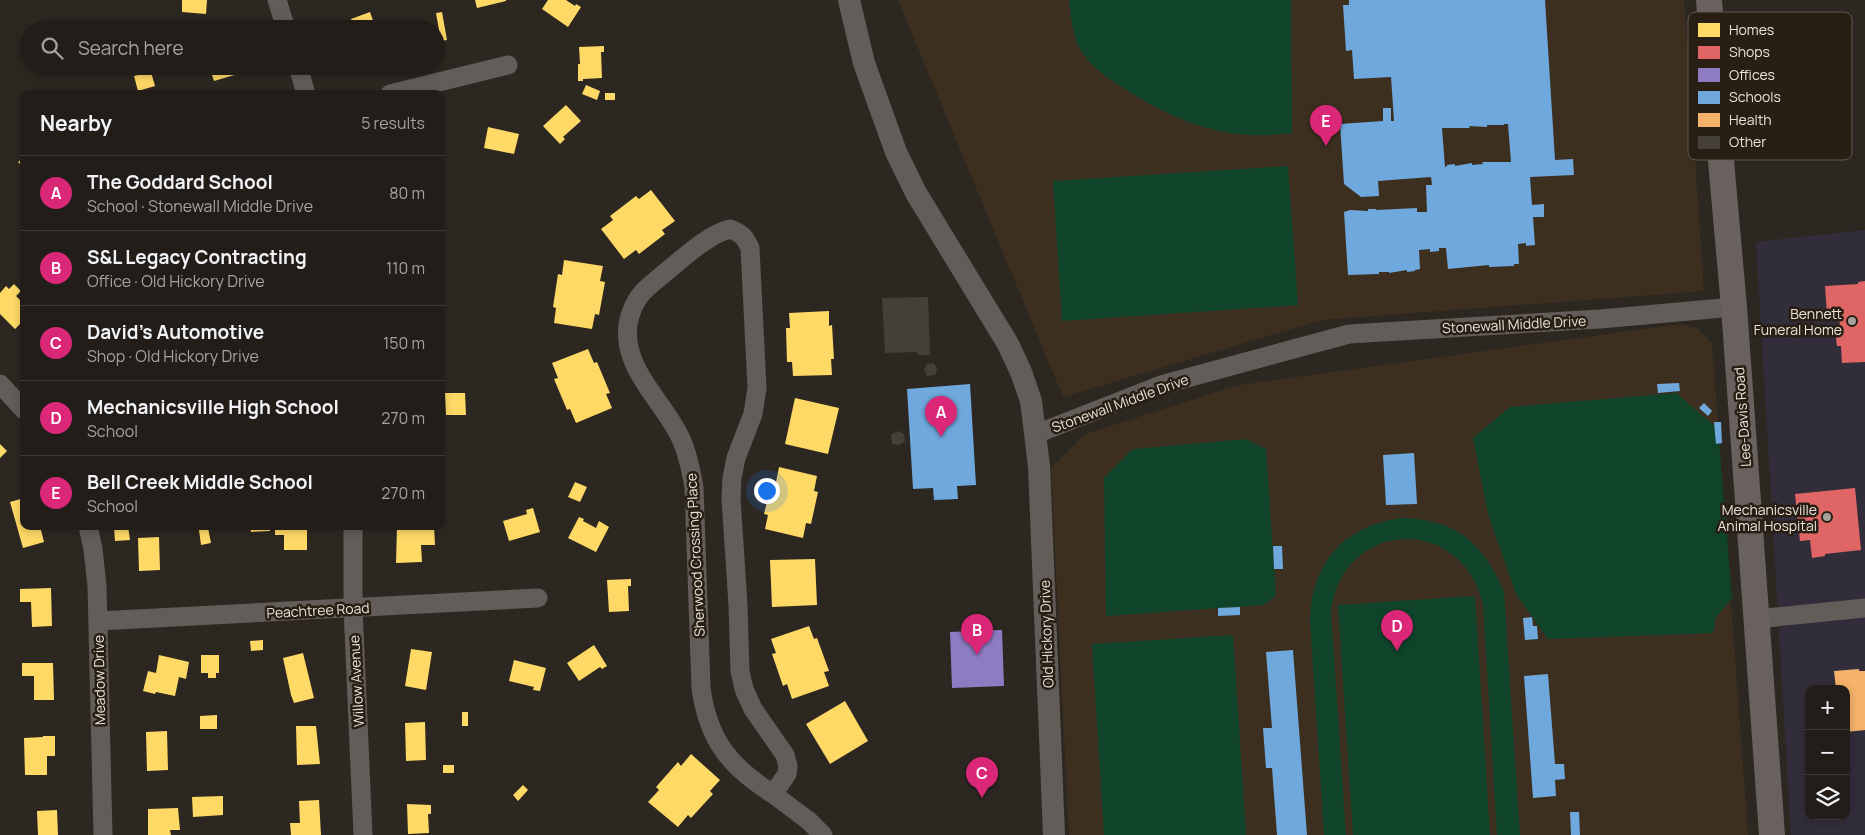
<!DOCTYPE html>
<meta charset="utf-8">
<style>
body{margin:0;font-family:Manrope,sans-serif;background:#2a2622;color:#f1f3f6}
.controls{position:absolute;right:15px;bottom:15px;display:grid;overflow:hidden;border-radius:10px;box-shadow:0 2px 8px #0003}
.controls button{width:45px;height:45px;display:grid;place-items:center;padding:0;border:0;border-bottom:1px solid #3f3b38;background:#221d19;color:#f1f3f6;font:25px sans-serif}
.you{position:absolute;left:766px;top:490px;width:18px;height:18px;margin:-12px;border:4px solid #fff;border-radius:50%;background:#1a73e8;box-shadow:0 0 0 8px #1a73e833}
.badge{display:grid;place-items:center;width:32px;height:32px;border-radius:50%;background:#db2777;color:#fff;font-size:16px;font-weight:700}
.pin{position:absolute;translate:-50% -41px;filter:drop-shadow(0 1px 2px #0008)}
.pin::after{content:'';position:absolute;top:26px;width:18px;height:15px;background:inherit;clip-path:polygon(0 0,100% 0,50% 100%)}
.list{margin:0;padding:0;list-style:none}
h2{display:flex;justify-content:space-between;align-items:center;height:65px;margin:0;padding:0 20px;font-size:21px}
h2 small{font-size:16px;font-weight:400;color:#a2a2a2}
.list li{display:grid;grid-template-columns:32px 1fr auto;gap:15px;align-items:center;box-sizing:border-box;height:75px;padding:0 20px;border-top:1px solid #3f3b38}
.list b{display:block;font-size:19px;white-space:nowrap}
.list p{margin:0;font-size:16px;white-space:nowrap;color:#a2a2a2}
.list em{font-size:16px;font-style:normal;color:#a2a2a2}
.icon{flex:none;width:28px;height:28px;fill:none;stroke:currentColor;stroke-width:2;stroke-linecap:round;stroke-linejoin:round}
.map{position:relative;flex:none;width:1865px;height:835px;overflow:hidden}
.search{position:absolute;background:#221d19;box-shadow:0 2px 8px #0003;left:20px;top:20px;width:425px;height:55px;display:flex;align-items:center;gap:12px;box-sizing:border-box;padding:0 18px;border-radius:28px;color:#a2a2a2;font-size:19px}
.panel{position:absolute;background:#221d19;box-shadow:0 2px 8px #0003;left:20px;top:90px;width:425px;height:440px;border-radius:10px}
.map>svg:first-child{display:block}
</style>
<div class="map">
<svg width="1865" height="835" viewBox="0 0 1865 835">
<rect width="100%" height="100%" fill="#2d2721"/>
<path fill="#322d3b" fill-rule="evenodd" d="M1865,230V835H1791L1756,242ZM1809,689H1846V816H1809Z"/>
<g fill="#3d2f20">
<path d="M898,0H1684L1704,291L1322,320L1063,397Z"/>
<path d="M1680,324L1697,328L1712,343L1748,835H1069L1051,468L1085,434L1239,385Z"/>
</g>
<g fill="#0f442b">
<path d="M1069,0H1291L1292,133C1229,142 1177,123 1125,89C1109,79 1092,68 1082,52C1072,37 1071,17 1069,0Z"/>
<path d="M1288,166L1298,305L1062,321L1053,181Z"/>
<path d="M1676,393L1718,429L1732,598L1716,617L1713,633L1548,639L1516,594L1488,514L1473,438L1510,407Z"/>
<path d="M1246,439L1266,449L1276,595L1264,605L1106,616L1104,478L1133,449Z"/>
<path d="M1401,518C1456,519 1483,542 1504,592L1520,835H1497L1483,604C1462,514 1342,518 1331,612L1346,835H1324L1310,621C1311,564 1343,526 1401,518Z"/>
<path d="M1475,596L1490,835H1353L1338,605Z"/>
<path d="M1233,635L1246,835H1104L1092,644Z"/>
</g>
<g fill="#ffd966">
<path d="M182,0H207L206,14L182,12Z"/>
<path d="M475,0H506V1L477,8Z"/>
<path d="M548,0H566L575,6L576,4L581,7L568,27L542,9Z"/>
<path d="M370,12L376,29H355L351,19Z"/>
<path d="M442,12L447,40L441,41L436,13Z"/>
<path d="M604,46V52H601L602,78L583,79V81H578V64H580L579,47Z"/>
<path d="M209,66H235L238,74L214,81Z"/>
<path d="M151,72L155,86L138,91L134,76Z"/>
<path d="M586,85L600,91L597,100L582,94Z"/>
<rect x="605" y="93" width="10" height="7"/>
<path d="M566,105L581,121L563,137L565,139L560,144L543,126Z"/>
<path d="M488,127L519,134L514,154L484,148Z"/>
<path d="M24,158V168L18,162Z"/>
<path d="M651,190L675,221L662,230L665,234L639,254L636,250L624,259L601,229L613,220L610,216L636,196L639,199Z"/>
<path d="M564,260L603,266L600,281L605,282L599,315L595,314L592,329L554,323L556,308L553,307L558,274L562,275Z"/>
<path d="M14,284L21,291L16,296L24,304V320L15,329L0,314V293L6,286L9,289Z"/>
<path d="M829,311V326L832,325L834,359H831L832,375L793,376L792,362H787L786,328H790L789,313Z"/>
<path d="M588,349L594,363L597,362L610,393L606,394L612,408L576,423L570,409L567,410L554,379L558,378L552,363Z"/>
<path d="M445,393H465L466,415H446Z"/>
<path d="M795,398L839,408L828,454L785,444Z"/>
<path d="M0,444L7,451L0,458Z"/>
<path d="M779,467L817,476L814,491L818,492L811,524L806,523L803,538L765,529L768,515L764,514L772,481L776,482Z"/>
<path d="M575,482L587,487L580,502L568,497Z"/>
<path d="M24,498V526H40L44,542L23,548L10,502Z"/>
<path d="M533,508L540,532L509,541L503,521L527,514L526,510Z"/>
<path d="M579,517L584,519L583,521L596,528L599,521L609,527L596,552L568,538Z"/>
<path d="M128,526L130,540L115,541L114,528Z"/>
<path d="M250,526H270V531L251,532Z"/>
<path d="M275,526H307V550H284V535H275Z"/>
<path d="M397,526H434L435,545H421L422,562L396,563Z"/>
<path d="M208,528L211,543L201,545L199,530Z"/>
<path d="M159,537L160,570L139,571L138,538Z"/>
<path d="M815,559L817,605L772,607L770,560Z"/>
<path d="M631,579V586H628L629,611L609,612L607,580Z"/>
<path d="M51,588L52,626L32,627L31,602H20V589Z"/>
<path d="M809,626L814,639L817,638L829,671L824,672L829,686L792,699L787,684L783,686L772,654L776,653L771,639Z"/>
<path d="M263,640V650L251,651L250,641Z"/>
<path d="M594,645L607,666L602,669L600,667L579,681L567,663Z"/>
<path d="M411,649L432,652L426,690L405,686Z"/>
<path d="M303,653L314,698L294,703L291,695L283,658Z"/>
<path d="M159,655L189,662L186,679L179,677L175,696L156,692L155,694L143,691L148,671L156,673Z"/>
<path d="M201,655H219V673H216V678H208V673H201Z"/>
<path d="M514,660L546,668L540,691L533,690L534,687L509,681Z"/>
<path d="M22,663H53L54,700H34V676H22Z"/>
<path d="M845,701L868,741L830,764L806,724Z"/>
<rect x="462" y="712" width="6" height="14"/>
<path d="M217,715V729H200V716Z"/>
<path d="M425,722L426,760L406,761L405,723Z"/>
<path d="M296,726H316L320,764L297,765Z"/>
<path d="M167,731L168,770L147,771L146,732Z"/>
<path d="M43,736H55V756H47V775H25L24,738L43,737Z"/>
<path d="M691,754L720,780L710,791L713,794L691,818L688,815L678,827L648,802L659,790L656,787L678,762L681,766Z"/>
<rect x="443" y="765" width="11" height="8"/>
<path d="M523,785L528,790L518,801L513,795Z"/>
<path d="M223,796V815L193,817L192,797Z"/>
<path d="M319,800L321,835H291L290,823H300L299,801Z"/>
<path d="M407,804L431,805V814H428L429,833L408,834Z"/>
<path d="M178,808L180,830H170L171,835H148V809Z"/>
<path d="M57,810L58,835H38L37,811Z"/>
</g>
<g fill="#e06666">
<path d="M1865,281V362L1842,363L1841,346H1837L1835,329H1840L1839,313L1827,314L1825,286L1858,284V282Z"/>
<path d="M1855,488L1861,550L1825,554V556L1812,558L1810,540L1800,541L1795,494Z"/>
</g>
<path fill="#8e7cc3" d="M1002,630L1004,686L952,688L950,632Z"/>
<g fill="#6fa8dc" fill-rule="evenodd">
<path d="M1349,0H1545L1555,160L1573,159L1574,175L1530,177L1532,205L1544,204V217H1533L1535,245L1526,246V243L1518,244L1519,264H1514V266L1489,267V265L1448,269L1446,248H1439V251L1430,252V249L1419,250L1420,269L1415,270V271L1407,272V270L1389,273V272H1379V274L1348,275L1344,212L1350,210L1368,211V209H1376V210L1417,208V212H1427L1426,185H1432L1431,177L1378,181L1379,196L1361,197L1344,184L1340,124L1383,121V108H1391V121H1394L1391,77L1354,79L1352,50L1346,51L1343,5H1349ZM1504,124H1508L1511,162H1482L1483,164L1472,165V163L1455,166V164L1447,165V166L1445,167L1442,128H1470L1469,126L1487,127V125H1504Z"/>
<path d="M1679,383L1680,391L1658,393L1657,384Z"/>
<path d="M970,384L976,485L957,486L958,499L934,500L933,488L913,489L907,389Z"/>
<path d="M1704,403L1712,411L1708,416L1699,408Z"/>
<path d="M1714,422H1721L1722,443L1716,444Z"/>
<path d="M1414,453L1417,504L1386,505L1383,455Z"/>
<path d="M1273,546H1282L1283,569H1274Z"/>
<path d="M1240,607V615L1218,616V608Z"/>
<path d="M1532,617L1533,626H1537L1538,639L1525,640L1523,618Z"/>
<path d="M1293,650L1307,835H1277L1272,768H1266L1263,728H1272L1266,652Z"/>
<path d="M1548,674L1555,764H1564L1565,779L1555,780L1556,796L1533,798L1524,676Z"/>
<path d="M1570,812H1579L1580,835H1571Z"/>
</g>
<path fill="#f6b26b" d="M1859,669V671H1865V730L1846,732V689H1836L1834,671Z"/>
<g fill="#453f3a">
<path d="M928,297L930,355H917V352L885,353L882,298Z"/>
<path d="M934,363L937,369L935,375L927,376L924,370L927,364Z"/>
<path d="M898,431L904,434L905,441L899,445L892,444L891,435Z"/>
</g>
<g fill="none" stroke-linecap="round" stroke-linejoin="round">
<g stroke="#625d58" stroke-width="19">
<path d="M277,0L286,29"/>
<path d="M298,66L306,94"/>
<path d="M390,94L508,65"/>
<path d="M730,229C741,233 745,237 750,248L757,388L753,414L736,458L732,478L731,498L738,605L740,671L744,689L753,709L785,755L788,766L787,774L773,794C730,767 708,740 701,688L694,487C691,470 688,454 681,439C664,401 622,370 628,324C630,314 634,302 642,293C649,285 659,278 667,271C684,257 709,234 730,229Z"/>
<path d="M0,384L24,410"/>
<path d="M1036,434L1161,385L1349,334L1600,319L1734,307"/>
<path d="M88,526L93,549L97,586L103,835"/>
<path d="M353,526V608L363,835"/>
<path d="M1756,619L1865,608"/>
<path d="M98,621L538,598"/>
<path d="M773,794L809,821L823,835"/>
</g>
<path stroke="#625d58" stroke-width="22" d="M849,0L864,63L896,152L916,193L1008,344L1021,372L1031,401L1039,466L1054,835"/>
<path stroke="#68615d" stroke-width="26" d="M1709,0L1717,116L1734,307L1772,835"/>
</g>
<g fill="#a8a19a" stroke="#281e13" stroke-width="2">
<circle cx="1852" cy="321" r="5"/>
<circle cx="1827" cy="517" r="5"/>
</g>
<g text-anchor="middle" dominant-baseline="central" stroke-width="5" stroke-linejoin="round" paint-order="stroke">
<g font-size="14" fill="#eae3db" stroke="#281e13" text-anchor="end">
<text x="1842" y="313">Bennett<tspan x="1842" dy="16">Funeral Home</tspan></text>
<text x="1817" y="509">Mechanicsville<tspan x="1817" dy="16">Animal Hospital</tspan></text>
</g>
<g font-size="14" fill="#eae3db" stroke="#281e13">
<text transform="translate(1514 324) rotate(-3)">Stonewall Middle Drive</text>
<text transform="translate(1120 403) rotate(-20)">Stonewall Middle Drive</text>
<text transform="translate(1742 417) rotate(-94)">Lee-Davis Road</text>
<text transform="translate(695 555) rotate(-93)">Sherwood Crossing Place</text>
<text transform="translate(318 610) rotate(-3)">Peachtree Road</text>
<text transform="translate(1046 634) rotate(-92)">Old Hickory Drive</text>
<text transform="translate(99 680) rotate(-91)">Meadow Drive</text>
<text transform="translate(356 681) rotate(-93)">Willow Avenue</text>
</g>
</g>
<rect x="1688" y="12" width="164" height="148" rx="8" fill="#281e13" stroke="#62594f" stroke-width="1"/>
<rect x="1698" y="23" width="22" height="14" fill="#ffd966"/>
<rect x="1698" y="46" width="22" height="13" fill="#e06666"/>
<rect x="1698" y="68" width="22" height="14" fill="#8e7cc3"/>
<rect x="1698" y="91" width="22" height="13" fill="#6fa8dc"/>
<rect x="1698" y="113" width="22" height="14" fill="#f6b26b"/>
<rect x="1698" y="136" width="22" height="13" fill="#453f3a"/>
<g font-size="14" fill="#eae3db">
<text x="1729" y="35">Homes</text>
<text x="1729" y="57">Shops</text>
<text x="1729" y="80">Offices</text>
<text x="1729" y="102">Schools</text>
<text x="1729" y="125">Health</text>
<text x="1729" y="147">Other</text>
</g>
</svg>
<div class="controls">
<button>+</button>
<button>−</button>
<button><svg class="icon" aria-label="layers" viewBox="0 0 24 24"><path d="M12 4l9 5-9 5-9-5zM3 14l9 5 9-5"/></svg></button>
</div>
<div class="you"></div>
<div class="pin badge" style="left:941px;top:437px">A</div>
<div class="pin badge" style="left:977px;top:655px">B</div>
<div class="pin badge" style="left:982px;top:798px">C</div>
<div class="pin badge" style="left:1397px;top:651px">D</div>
<div class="pin badge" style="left:1326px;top:146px">E</div>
<div class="search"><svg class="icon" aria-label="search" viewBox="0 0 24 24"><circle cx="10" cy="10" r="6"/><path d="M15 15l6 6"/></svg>Search here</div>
<section class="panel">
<h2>Nearby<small>5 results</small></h2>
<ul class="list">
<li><span class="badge">A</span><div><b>The Goddard School</b><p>School · Stonewall Middle Drive</p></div><em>80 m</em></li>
<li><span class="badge">B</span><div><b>S&amp;L Legacy Contracting</b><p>Office · Old Hickory Drive</p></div><em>110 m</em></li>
<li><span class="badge">C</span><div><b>David's Automotive</b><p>Shop · Old Hickory Drive</p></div><em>150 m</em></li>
<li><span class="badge">D</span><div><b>Mechanicsville High School</b><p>School</p></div><em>270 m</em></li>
<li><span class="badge">E</span><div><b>Bell Creek Middle School</b><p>School</p></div><em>270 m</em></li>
</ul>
</section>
</div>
